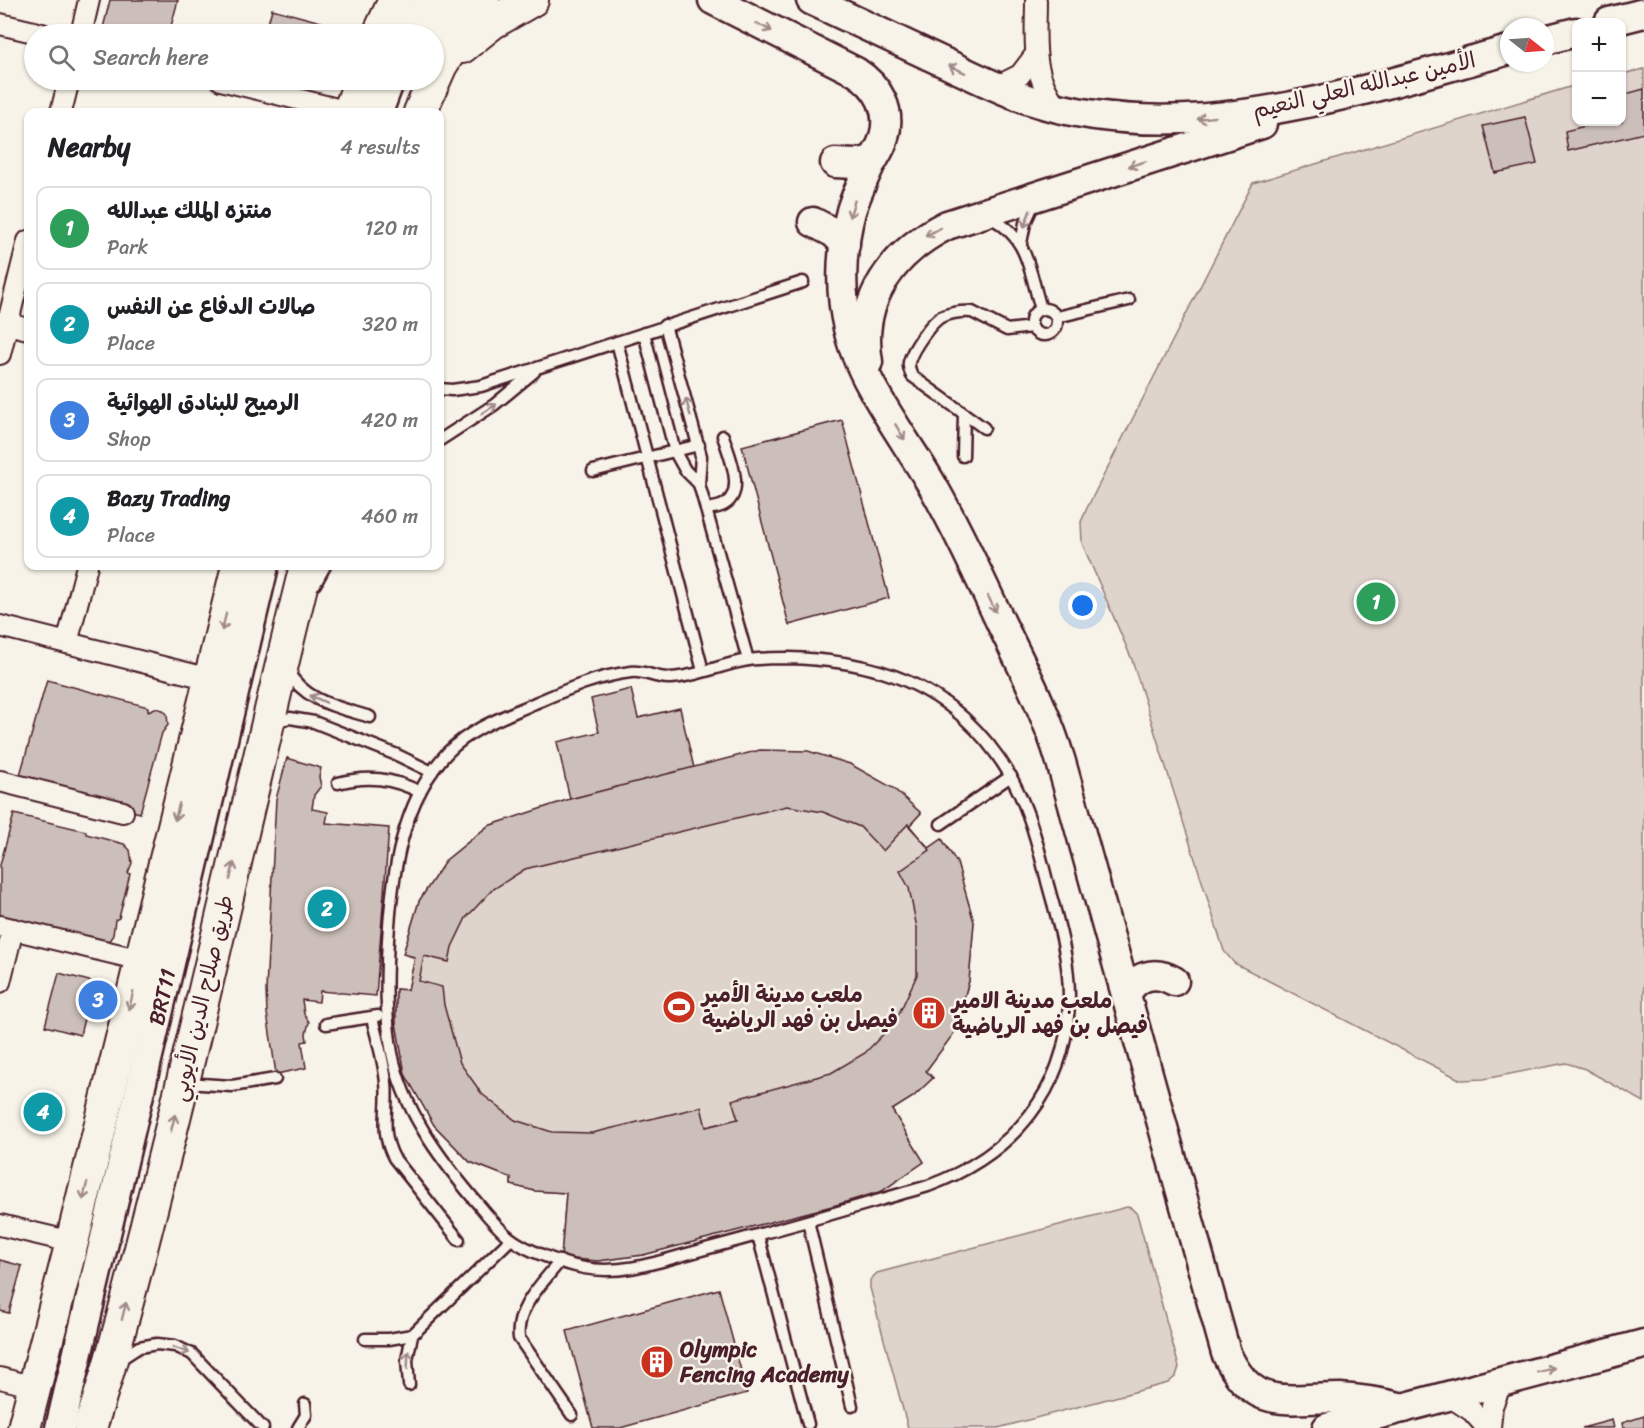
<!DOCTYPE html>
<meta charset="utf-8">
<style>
body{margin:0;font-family:Sriracha,"Playpen Sans Arabic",sans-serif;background:#f6f6f6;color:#202124}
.controls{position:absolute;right:18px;top:18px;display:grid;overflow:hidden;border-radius:12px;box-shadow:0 2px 4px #0004}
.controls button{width:54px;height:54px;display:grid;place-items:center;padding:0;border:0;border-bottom:2px solid #e0e0e0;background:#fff;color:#202124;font:30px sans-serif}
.compass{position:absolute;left:1500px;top:18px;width:54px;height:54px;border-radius:50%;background:#fff;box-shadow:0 2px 4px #0004;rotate:107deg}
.you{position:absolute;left:1083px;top:606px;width:21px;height:21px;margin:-15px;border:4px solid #fff;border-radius:50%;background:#1a73e8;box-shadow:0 0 0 9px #1a73e833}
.badge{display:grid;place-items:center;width:39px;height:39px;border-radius:50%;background:#b45309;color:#fff;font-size:20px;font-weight:700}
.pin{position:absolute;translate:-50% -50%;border:3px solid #fff;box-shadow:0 2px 6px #0006}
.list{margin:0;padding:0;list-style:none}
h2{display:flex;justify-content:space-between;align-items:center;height:78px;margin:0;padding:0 24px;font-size:26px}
h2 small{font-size:20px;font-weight:400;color:#757577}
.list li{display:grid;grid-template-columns:39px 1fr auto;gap:18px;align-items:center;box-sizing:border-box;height:84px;margin:0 12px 12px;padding:0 12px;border:2px solid #e0e0e0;border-radius:12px}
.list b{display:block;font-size:22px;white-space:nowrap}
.list p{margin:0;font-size:20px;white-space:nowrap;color:#757577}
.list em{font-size:20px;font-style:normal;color:#757577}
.icon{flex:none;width:33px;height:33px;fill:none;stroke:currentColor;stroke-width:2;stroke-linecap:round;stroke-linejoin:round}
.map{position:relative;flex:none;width:1644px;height:1428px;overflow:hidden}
.search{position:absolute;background:#fff;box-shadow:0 2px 4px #0004;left:24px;top:24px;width:420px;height:66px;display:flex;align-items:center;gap:15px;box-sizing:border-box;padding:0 21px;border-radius:33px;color:#757577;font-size:22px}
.panel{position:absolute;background:#fff;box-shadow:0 2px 4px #0004;left:24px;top:108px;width:420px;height:462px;border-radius:12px}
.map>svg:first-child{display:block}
</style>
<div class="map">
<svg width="1644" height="1428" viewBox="0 0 1644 1428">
<rect width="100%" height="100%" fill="#f7f3e8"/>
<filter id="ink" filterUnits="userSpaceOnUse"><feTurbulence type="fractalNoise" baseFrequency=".0167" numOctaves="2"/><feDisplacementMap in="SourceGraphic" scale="12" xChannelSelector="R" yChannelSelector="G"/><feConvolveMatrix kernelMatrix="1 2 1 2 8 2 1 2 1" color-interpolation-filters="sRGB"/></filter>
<g filter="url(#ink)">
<g fill="#ded4cc" stroke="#947a7c" stroke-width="1.5">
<path d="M1644,69V1102L1585,1069L1566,1063L1484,1079L1461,1080L1234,963L1224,951L1132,660L1082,543L1081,522L1087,508L1253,183L1576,85V122H1622V74Z"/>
<path d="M893,788L921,813L909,826L929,848L942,839L957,863L974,922L969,981L954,1033L926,1070L933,1078L913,1097L892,1110L924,1162L882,1191L836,1205L643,1255L598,1261L561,1258L566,1193L535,1191L511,1185V1178L470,1162L434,1125L405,1074L396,1023V989L408,990L415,958L403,954L419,901L446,860L488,826L570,799Z"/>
<path d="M1127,1207L1131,1208L1137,1214L1179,1367L1176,1376L1168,1383L998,1428H908L870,1288V1280L877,1273Z"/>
</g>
<g fill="#ccbfb9" stroke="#4a1f2b" stroke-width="1.5" fill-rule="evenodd">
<path d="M110,0H178L169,34H113L102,32Z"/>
<path d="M272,9L336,26L333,34H265Z"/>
<path d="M1644,89V133L1568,151L1565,131L1601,122H1622V95Z"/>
<path d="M1525,117L1537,164L1495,173L1483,126Z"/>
<path d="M842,420L889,598L789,625L742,446Z"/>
<path d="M47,680L148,707V711L155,708L163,710L167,714L168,725L162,733L140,813L18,782Z"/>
<path d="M631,689L638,718L680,708L694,768L570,799L557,742L599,732L591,699Z"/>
<path d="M760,750L808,751L850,764L893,788L921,813L909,826L929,848L942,839L957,863L974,922L969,981L954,1033L926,1071L933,1078L913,1097L892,1110L924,1162L882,1191L836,1205L643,1255L598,1261L561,1258L566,1193L535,1191L511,1185V1178L470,1162L434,1125L405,1074L396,1023V989L408,990L415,957L403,954L419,901L446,860L488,826L570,799ZM787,806L823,812L860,827L883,851L908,824L930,850L900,871L909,888L917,928V975L895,1022L865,1053L831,1073L732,1100L738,1119L706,1127L701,1107L592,1133L552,1132L515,1120L482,1094L460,1063L444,1005L442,987L419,981L424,956L449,962L452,947L466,918L492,890L525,869Z"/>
<path d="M287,758L321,768L319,777L321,786L314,795L312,809L328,812L326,823L389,828L376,996L320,991L319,1002L302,1000L304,1014L309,1022L306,1034L307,1041L302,1042L306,1068L276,1074L267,1013L266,990L276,799Z"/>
<path d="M14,814L86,831V834L124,844L130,850L132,863L128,873L130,874L119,918L115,920L113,935L109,941L104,944L0,922V865Z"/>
<path d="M59,973L93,982L80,1035L45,1026Z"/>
<path d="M0,1260L22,1266L9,1313L0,1311Z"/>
<path d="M719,1289L747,1393L620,1428H593L567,1331Z"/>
<path d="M1644,1416V1428H1623L1622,1423Z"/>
<path d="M1612,1420L1614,1428H1582Z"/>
</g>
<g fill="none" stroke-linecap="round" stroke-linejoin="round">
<defs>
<g id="lane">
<path d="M989,217C1029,236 1029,271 1041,309"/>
<path d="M1021,243L1025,223L1035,201"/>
<circle cx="1044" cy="322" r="13"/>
<path d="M1057,317L1129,300"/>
<path d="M665,325L701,456L699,484L748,660"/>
<path d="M644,333L675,452L685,470L699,484"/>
<path d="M617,342L703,671"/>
<path d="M440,389L452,390L481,386L803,282"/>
<path d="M984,428L912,376C910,371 908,367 909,362C912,350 932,320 943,316C951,313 963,311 972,312L1007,330L1032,327"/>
<path d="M440,440L494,405L534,372"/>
<path d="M963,456L964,414"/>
<path d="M593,471L699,445"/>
<path d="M706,509C711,508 716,508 721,506C748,495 729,455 723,436"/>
<path d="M315,584L325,566"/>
<path d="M789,658C854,660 914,673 964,718C1018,768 1031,817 1048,885C1058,921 1069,958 1069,996C1069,1089 1013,1155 928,1186C855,1207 782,1229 709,1248C669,1258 626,1276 584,1268C563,1264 527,1251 510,1238C496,1227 485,1212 473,1198C438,1156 403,1109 392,1053C385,1016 386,977 388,940C392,875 401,801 448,752C473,727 504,717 535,703C566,690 597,676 631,672C644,670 656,679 670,678C696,677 722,664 748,660C762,658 775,658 789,658Z"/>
<path d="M287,670C305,702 338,707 370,717"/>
<path d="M273,722L290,718L314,722L397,755L432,772"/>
<path d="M338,783C368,775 392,778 420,792"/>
<path d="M941,824L1011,776"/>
<path d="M372,1018C377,1039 384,1061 386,1083C389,1111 379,1130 394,1158L459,1240"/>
<path d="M326,1024L378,1016"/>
<path d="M186,1083L232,1086L275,1079"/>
<path d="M808,1221L852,1406"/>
<path d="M758,1235L808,1424"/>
<path d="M560,1261C543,1283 515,1308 519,1338L572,1415"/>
<path d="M365,1339H389L412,1335"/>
<path d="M119,1360L139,1347L157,1344L175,1346L192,1354L263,1428"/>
<path d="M409,1385L407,1360L412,1335L511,1239"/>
<path d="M298,1428L306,1415L305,1404"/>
</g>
<g id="street">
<path d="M1036,0C1036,41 1030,74 1058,108"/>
<path d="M0,24L42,34"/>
<path d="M81,34L89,0"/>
<path d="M221,80L349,112"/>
<path d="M996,87L1020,75L1036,54"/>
<path d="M61,112L69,80"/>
<path d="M0,322L28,329"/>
<path d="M0,354L28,241"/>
<path d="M0,626L210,679"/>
<path d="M67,643L87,566"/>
<path d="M0,781L123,812"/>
<path d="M0,926L141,960"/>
<path d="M0,982L13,929"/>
<path d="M0,1225L72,1242"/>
<path d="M0,1378L35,1387"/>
<path d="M1449,1396L1472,1411L1487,1428"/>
<path d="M1490,1428L1492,1406L1502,1382"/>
</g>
<g id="secondary">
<path d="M713,0L856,72C878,86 892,110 884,137C882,147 875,156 870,165C863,180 856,195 851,211C841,249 839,289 848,328C859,379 904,437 931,483C958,529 979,577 1002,625C1024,670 1047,714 1061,762L1226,1353C1253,1412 1286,1398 1340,1398C1361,1399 1383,1403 1404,1408"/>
<path d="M811,0C855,21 899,41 943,62C971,75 1000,90 1030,100C1185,151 1357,92 1509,50"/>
<path d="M1609,22L1644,13"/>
<path d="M408,34L427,0"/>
<path d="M1545,40L1576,32"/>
<path d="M434,52L441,23L454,0"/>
<path d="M378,112L390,80"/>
<path d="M835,163L855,164L873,160"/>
<path d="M813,222L834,233L845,244"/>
<path d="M868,362C857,300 893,252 947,225L1262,124"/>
<path d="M1126,995C1136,975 1155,970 1174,981"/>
<path d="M60,1428L264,566"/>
<path d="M1327,1428L1644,1344"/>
</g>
<g id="primary">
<path d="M379,34L395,0"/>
<path d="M462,47L492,23L532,0"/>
<path d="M349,112L361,80"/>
<path d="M420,112L441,65L483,0"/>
<path d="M24,1428L72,1242L238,566"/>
<path d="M90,1428C118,1343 139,1256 161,1170C212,969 256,766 306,566"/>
</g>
</defs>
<use href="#lane" stroke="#4a1f2b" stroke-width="15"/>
<use href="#street" stroke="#4a1f2b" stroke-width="24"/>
<use href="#secondary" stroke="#4a1f2b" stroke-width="33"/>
<use href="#primary" stroke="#4a1f2b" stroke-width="36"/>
<use href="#lane" stroke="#f7f3e8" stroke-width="10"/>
<use href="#street" stroke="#f7f3e8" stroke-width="20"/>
<use href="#secondary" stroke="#f7f3e8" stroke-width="28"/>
<use href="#primary" stroke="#f7f3e8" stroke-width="32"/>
</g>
<defs><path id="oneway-shaft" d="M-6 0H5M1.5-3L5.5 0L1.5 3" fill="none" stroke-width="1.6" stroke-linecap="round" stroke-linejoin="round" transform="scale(1.5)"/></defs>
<g stroke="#a0898a">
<use href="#oneway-shaft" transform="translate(764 27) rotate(27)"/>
<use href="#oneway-shaft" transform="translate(957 69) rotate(-155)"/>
<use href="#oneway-shaft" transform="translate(1206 118) rotate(173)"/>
<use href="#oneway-shaft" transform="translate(1137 164) rotate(163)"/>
<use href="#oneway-shaft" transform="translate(852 209) rotate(107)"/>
<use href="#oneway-shaft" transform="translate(1027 219) rotate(111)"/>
<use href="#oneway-shaft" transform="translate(933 232) rotate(151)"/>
<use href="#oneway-shaft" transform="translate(688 407) rotate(-106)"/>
<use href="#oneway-shaft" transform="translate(489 409) rotate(-33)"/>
<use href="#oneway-shaft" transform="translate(900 432) rotate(59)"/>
<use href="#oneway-shaft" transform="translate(992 604) rotate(64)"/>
<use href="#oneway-shaft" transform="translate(224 622) rotate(104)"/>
<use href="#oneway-shaft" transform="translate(318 699) rotate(-156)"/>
<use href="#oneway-shaft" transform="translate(177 812) rotate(104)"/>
<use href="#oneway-shaft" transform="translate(232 871) rotate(-77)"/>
<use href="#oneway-shaft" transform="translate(131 1001) rotate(104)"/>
<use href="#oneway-shaft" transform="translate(173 1123) rotate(-76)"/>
<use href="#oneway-shaft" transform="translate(85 1191) rotate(104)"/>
<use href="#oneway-shaft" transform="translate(124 1311) rotate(-76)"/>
<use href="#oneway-shaft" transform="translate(181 1350) rotate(21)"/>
<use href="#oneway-shaft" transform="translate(408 1360) rotate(-87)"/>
<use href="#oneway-shaft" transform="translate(1546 1370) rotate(-15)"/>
</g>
</g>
<defs>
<symbol id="stadium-disc" viewBox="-11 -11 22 22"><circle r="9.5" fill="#c8321e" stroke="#f7f3e8"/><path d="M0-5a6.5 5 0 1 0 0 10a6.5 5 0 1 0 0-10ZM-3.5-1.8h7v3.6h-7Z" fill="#fff"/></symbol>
<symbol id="building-disc" viewBox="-11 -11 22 22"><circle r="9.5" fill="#c8321e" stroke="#f7f3e8"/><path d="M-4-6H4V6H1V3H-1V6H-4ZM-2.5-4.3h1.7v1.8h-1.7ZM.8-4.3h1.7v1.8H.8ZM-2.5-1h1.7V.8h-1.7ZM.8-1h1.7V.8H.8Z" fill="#fff"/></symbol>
</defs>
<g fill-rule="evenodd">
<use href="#stadium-disc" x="660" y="988" width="38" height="38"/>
<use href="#building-disc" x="910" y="994" width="38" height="38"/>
<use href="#building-disc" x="638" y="1343" width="38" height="38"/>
</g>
<g text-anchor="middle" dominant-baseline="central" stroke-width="5" stroke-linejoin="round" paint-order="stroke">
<g font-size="22" fill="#4a1f2b" stroke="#f7f3e8">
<text transform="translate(1364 85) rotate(-13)">الأمين عبدالله العلي النعيم</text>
<text transform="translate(162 997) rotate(-77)">BRT11</text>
<text transform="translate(202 998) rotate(-77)">طريق صلاح الدين الأيوبي</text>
</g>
<g font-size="22" font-weight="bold" fill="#4a1f2b" stroke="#f7f3e8" text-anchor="start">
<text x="702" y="994">ملعب مدينة الأمير<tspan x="702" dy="25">فيصل بن فهد الرياضية</tspan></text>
<text x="952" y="1000">ملعب مدينة الامير<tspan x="952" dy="25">فيصل بن فهد الرياضية</tspan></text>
<text x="680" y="1349">Olympic<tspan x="680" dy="25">Fencing Academy</tspan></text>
</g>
</g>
</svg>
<div class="controls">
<button>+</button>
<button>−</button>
</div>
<svg class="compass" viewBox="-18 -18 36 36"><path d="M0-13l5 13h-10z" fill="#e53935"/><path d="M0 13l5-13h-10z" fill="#757577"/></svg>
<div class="you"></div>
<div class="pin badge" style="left:1376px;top:602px;background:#2e9e5b">1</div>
<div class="pin badge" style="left:327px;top:909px;background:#0f9aa8">2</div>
<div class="pin badge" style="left:98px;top:1000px;background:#3f7fe0">3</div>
<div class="pin badge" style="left:43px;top:1112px;background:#0f9aa8">4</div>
<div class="search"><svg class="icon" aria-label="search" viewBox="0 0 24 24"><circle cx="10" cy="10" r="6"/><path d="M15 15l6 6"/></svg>Search here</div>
<section class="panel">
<h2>Nearby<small>4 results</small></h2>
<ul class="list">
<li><span class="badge" style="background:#2e9e5b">1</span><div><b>منتزه الملك عبدالله</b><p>Park</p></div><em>120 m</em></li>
<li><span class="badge" style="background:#0f9aa8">2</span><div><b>صالات الدفاع عن النفس</b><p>Place</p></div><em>320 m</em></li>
<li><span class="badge" style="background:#3f7fe0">3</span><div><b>الرميح للبنادق الهوائية</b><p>Shop</p></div><em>420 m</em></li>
<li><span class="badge" style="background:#0f9aa8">4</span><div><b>Bazy Trading</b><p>Place</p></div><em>460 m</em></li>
</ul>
</section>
</div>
